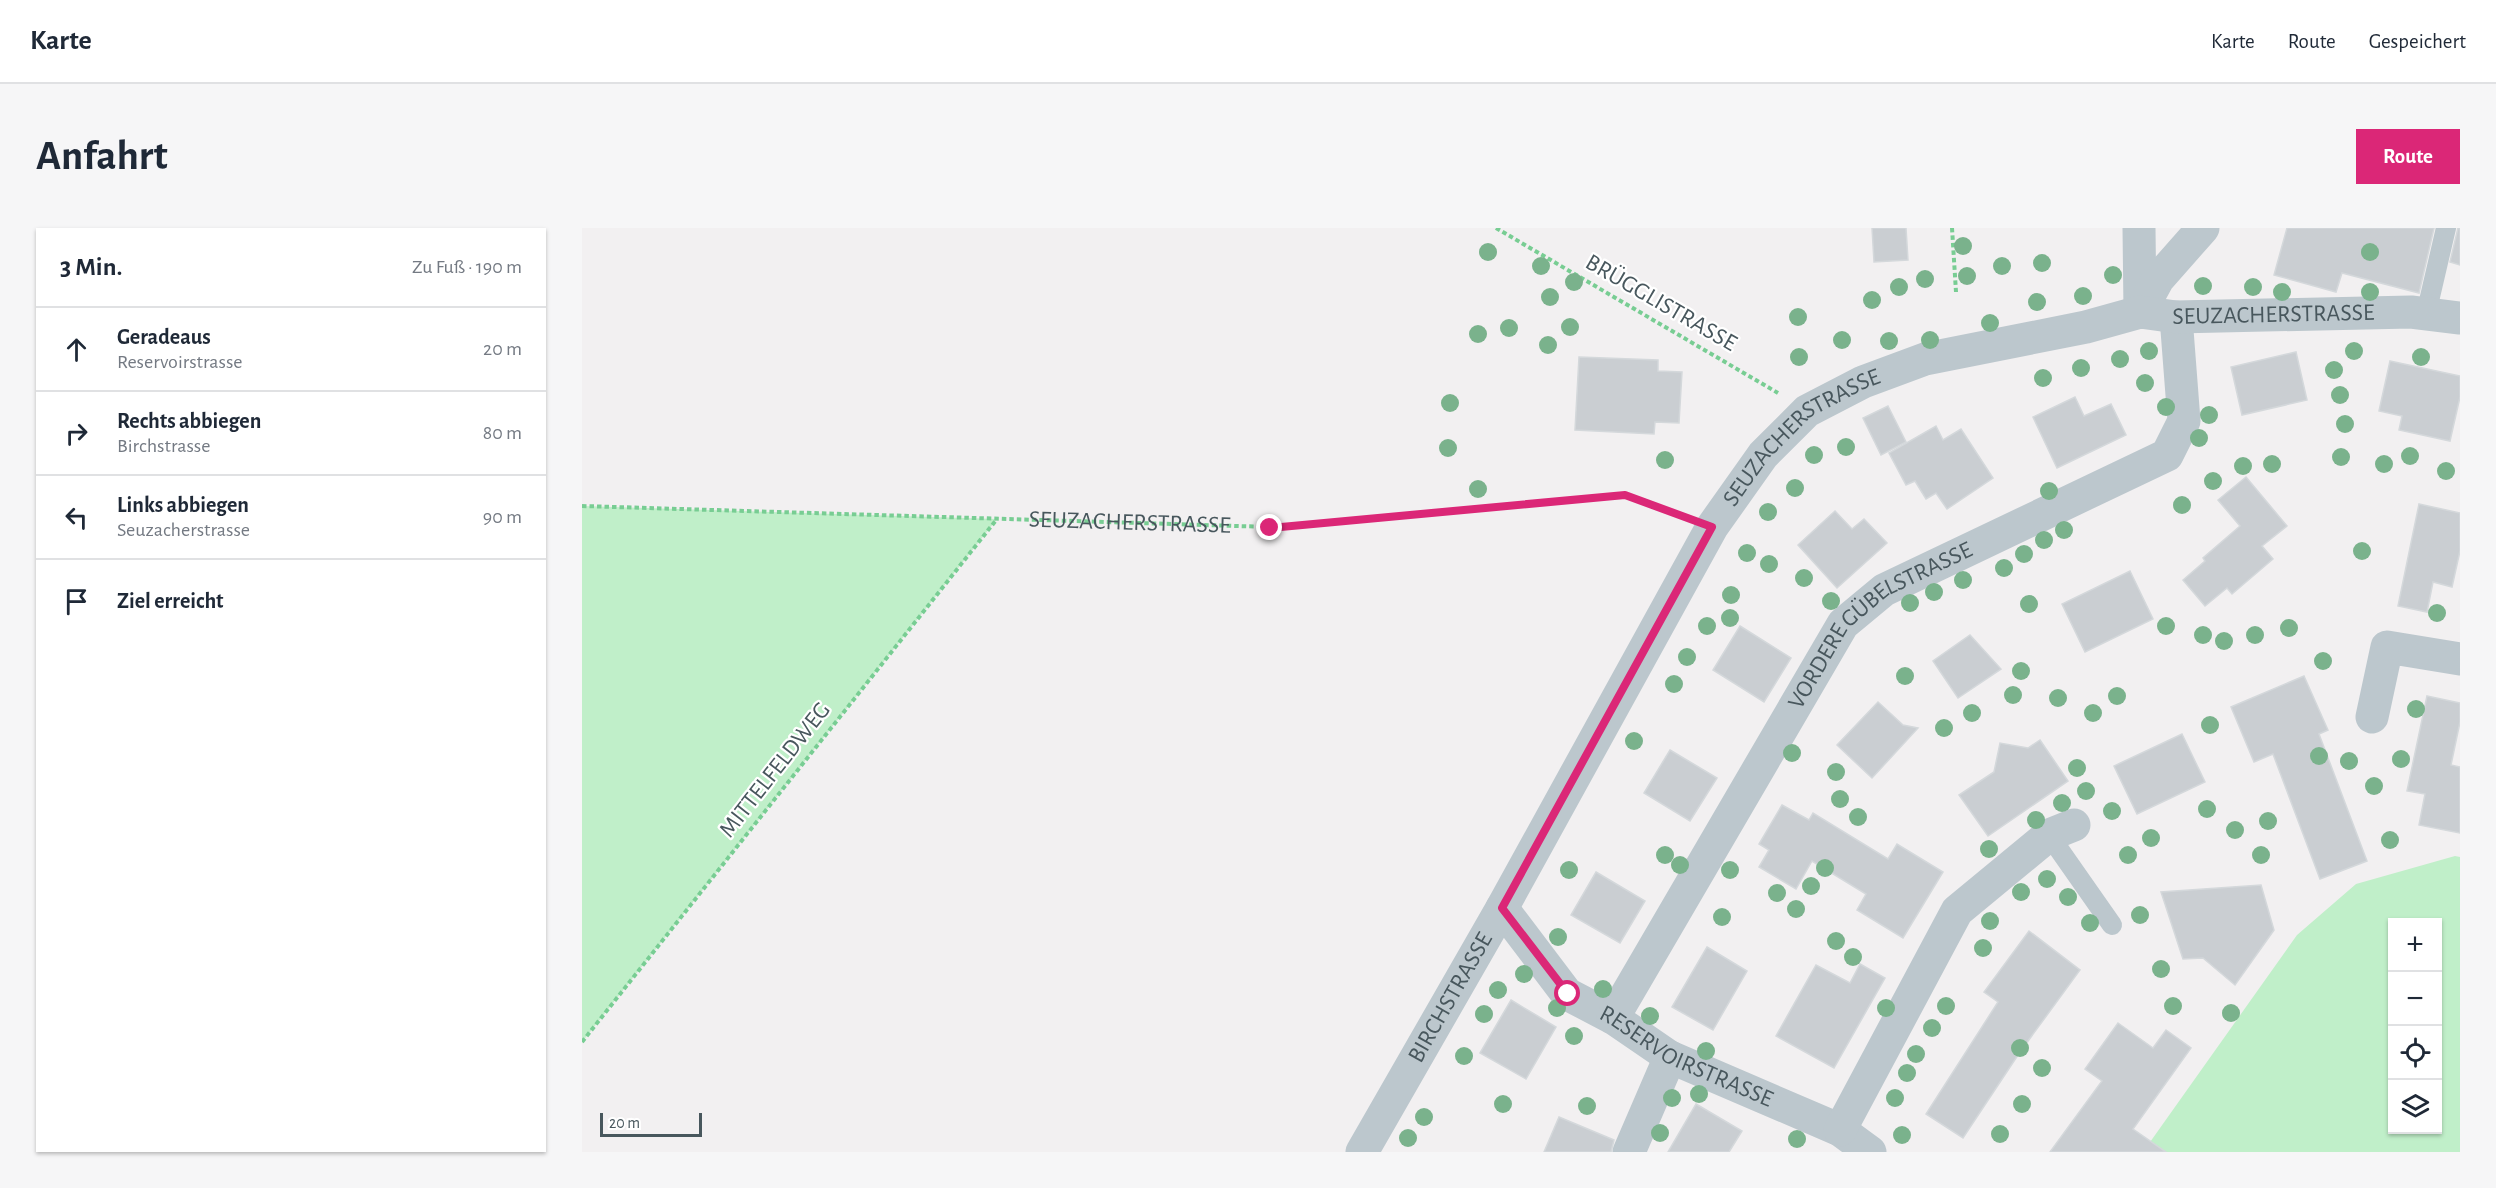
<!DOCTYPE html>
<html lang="de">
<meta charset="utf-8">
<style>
body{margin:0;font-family:"Alegreya Sans",sans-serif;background:#f6f6f7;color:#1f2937}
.controls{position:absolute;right:18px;bottom:18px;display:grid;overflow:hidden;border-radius:0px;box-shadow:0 2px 4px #0004}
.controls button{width:54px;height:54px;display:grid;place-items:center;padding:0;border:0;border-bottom:2px solid #e0e1e3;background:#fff;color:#1f2937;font:30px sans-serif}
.scale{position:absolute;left:18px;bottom:15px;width:102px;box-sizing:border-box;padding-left:6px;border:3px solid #48575d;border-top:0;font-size:16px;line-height:21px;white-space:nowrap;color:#48575d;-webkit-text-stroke:4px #fff;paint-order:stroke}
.stop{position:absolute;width:18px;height:18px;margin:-14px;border:4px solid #db2777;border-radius:50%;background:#fff}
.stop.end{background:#db2777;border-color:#fff;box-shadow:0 2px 6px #0008}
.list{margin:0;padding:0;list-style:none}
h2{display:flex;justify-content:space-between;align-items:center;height:78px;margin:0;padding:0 24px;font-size:26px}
h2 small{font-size:20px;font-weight:400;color:#747a83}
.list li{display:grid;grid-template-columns:39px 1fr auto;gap:18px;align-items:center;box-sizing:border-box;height:84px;padding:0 24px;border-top:2px solid #e0e1e3}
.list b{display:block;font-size:22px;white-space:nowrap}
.list p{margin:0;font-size:20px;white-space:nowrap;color:#747a83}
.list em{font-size:20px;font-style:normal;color:#747a83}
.icon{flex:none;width:33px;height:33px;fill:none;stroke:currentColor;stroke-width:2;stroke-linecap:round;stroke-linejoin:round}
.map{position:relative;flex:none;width:1878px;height:924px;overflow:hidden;border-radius:0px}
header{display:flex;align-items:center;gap:36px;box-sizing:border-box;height:84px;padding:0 30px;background:#fff;border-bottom:2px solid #e0e1e3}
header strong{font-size:28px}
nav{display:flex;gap:33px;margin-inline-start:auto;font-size:21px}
.intro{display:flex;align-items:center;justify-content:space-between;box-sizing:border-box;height:144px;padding:0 36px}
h1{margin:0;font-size:42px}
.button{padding:15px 27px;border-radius:0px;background:#db2777;color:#fff;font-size:21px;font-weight:700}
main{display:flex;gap:36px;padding:0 36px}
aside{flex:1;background:#fff;border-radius:0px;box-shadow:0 2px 4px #0004}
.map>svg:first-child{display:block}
</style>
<header>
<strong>Karte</strong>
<nav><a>Karte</a><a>Route</a><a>Gespeichert</a></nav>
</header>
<div class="intro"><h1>Anfahrt</h1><a class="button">Route</a></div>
<main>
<aside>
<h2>3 Min.<small>Zu Fuß · 190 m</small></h2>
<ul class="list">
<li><svg class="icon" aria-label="ahead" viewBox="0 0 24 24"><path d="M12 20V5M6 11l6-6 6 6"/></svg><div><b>Geradeaus</b><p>Reservoirstrasse</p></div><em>20 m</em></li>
<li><svg class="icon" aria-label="right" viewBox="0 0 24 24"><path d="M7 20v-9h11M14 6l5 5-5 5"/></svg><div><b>Rechts abbiegen</b><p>Birchstrasse</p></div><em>80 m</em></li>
<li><svg class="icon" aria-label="left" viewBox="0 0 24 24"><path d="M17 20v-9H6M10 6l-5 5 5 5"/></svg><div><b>Links abbiegen</b><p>Seuzacherstrasse</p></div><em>90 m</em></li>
<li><svg class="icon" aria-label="arrive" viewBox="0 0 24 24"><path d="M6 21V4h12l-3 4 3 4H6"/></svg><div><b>Ziel erreicht</b></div></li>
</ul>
</aside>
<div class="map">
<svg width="1878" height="924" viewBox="0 0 1878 924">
<rect width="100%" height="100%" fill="#f2f0f1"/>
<g fill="#c0efc9" fill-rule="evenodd">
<path d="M0,278L415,291L0,814Z"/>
<path d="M1873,628L1878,629V924H1561L1715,707L1774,656ZM1810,694H1856V902H1810Z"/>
</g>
<g fill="#caced2" stroke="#d4d8db" stroke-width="1.5">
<path d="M1290,0H1324L1326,32L1292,34Z"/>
<path d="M1705,0H1852L1837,65L1760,45L1754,64L1692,47Z"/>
<path d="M1876,0H1878V37L1868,34Z"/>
<path d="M1714,124L1725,172L1660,187L1649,139Z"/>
<path d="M997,129L1076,132V143L1100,144L1097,195L1073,194L1072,206L993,202Z"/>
<path d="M1808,133L1878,148V169L1868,213L1817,202L1820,188L1797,183Z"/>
<path d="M1493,169L1502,188L1529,176L1544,207L1475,240L1451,189Z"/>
<path d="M1306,178L1324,214L1299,227L1281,190Z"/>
<path d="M1354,198L1361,212L1379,201L1411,250L1365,281L1354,265L1344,271L1333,253L1324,257L1307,225Z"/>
<path d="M1664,249L1705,298L1680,318L1691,331L1650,366L1645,360L1623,378L1601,352L1623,333L1621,330L1658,298L1636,272Z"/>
<path d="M1837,276L1878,285V323L1870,359L1851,354L1845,384L1816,378Z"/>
<path d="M1253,283L1270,301L1282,291L1305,315L1255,360L1216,317Z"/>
<path d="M1548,343L1571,391L1503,424L1480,376Z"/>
<path d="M1158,398L1209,430L1182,474L1131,442Z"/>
<path d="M1388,407L1419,441L1376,470L1351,433Z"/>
<path d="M1722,448L1746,502L1737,506L1785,633L1738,651L1691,526L1672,534L1649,479Z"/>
<path d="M1845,468L1878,475V494L1869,537L1878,539V605L1837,597L1843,566L1825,563Z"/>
<path d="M1296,474L1321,497L1336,500L1290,550L1255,517Z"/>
<path d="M1600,506L1623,554L1555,586L1532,538Z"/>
<path d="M1458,512L1486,553L1406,608L1377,567L1412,544L1418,515L1446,520Z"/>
<path d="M1088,522L1135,550L1108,593L1062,565Z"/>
<path d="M1200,577L1227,592L1231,585L1306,631L1315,616L1361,644L1321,710L1275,682L1284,666L1230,633L1214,661L1177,639L1187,622L1177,616Z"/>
<path d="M1014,644L1063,673L1038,715L989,687Z"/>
<path d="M1679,657L1692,702L1653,757L1621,730L1601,731L1579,664Z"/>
<path d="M1447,703L1498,742L1438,824L1381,910L1344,886L1416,774L1402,764Z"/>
<path d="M1125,719L1165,743L1131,802L1090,779Z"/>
<path d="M1278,736L1303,750L1252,840L1194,808L1234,737L1268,755Z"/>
<path d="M929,772L974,799L944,851L898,825Z"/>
<path d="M1536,795L1571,820L1584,802L1609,820L1551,901L1584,924H1468L1520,853L1503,841Z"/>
<path d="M1114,876L1160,903L1147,924H1086Z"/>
<path d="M977,889L1032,912L1029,924H962Z"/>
</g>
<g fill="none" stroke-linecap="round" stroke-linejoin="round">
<g stroke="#78cd93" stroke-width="4" stroke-dasharray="4.5 3" stroke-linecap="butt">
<path d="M914,0L1196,165"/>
<path d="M1370,0L1374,64"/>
<path id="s1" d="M0,278L688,299L1043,267L1098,287"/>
<path d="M0,814L415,291"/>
</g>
<g stroke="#bcc7cd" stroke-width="20">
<path d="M1844,86L1864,0"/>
<path d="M1467,607L1530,697"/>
</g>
<g stroke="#bcc7cd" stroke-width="33">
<path d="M1557,0L1558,83"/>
<path d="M1558,84L1576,51L1621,0"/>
<path d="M1790,489L1805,419L1878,431"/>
<path id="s2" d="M920,680L985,766L1031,790L1088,829L1258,902L1288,924"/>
<path id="s3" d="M1031,790L1261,396L1302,362L1585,227L1602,193L1594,89"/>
<path d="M1258,902L1375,683L1467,607L1492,597"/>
<path id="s4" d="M780,924L920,680L1130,299L1181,227L1225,183L1281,154L1343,131L1504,99L1558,84L1594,89L1829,84L1878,90"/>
<path d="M1047,924L1088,829"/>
</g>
</g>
<g fill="#7ab28c">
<circle cx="1381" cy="18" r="9"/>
<circle cx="906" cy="24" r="9"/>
<circle cx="1788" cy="24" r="9"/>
<circle cx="1460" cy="35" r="9"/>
<circle cx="959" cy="38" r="9"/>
<circle cx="1420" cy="38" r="9"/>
<circle cx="1531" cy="47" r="9"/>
<circle cx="1385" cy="48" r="9"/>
<circle cx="1343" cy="51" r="9"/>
<circle cx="992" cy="54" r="9"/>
<circle cx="1621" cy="58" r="9"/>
<circle cx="1317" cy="59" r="9"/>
<circle cx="1671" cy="59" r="9"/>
<circle cx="1700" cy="64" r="9"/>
<circle cx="1788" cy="64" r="9"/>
<circle cx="1501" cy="68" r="9"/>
<circle cx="968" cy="69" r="9"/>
<circle cx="1290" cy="72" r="9"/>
<circle cx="1455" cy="74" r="9"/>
<circle cx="1216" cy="89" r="9"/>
<circle cx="1408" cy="95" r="9"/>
<circle cx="988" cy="99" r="9"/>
<circle cx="927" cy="100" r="9"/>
<circle cx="896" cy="106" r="9"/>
<circle cx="1260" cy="112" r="9"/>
<circle cx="1348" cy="112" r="9"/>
<circle cx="1307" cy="113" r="9"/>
<circle cx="966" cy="117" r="9"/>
<circle cx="1567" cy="123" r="9"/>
<circle cx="1772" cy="123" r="9"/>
<circle cx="1217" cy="129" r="9"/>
<circle cx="1839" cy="129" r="9"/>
<circle cx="1538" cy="131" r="9"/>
<circle cx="1499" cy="140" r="9"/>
<circle cx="1752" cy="142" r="9"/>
<circle cx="1461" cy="150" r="9"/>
<circle cx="1563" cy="155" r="9"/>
<circle cx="1758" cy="167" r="9"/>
<circle cx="868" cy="175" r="9"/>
<circle cx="1584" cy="179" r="9"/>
<circle cx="1627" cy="187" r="9"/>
<circle cx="1763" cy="196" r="9"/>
<circle cx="1617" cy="210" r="9"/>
<circle cx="1264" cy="219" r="9"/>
<circle cx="866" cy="220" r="9"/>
<circle cx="1232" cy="227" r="9"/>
<circle cx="1828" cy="228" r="9"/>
<circle cx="1759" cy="229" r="9"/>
<circle cx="1083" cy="232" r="9"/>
<circle cx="1690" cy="236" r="9"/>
<circle cx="1802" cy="236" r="9"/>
<circle cx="1661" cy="238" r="9"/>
<circle cx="1864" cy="243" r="9"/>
<circle cx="1631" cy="253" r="9"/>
<circle cx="1213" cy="260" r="9"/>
<circle cx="896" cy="261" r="9"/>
<circle cx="1467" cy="263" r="9"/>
<circle cx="1600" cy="277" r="9"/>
<circle cx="1186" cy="284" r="9"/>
<circle cx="1482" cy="302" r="9"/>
<circle cx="1462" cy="312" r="9"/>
<circle cx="1780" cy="323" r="9"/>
<circle cx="1165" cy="325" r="9"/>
<circle cx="1442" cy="326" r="9"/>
<circle cx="1187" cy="336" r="9"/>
<circle cx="1422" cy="340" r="9"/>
<circle cx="1222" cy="350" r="9"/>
<circle cx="1381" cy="352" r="9"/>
<circle cx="1352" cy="364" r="9"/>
<circle cx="1149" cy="367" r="9"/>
<circle cx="1249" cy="373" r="9"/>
<circle cx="1328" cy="375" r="9"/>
<circle cx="1447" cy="376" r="9"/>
<circle cx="1855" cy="385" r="9"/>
<circle cx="1148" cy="390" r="9"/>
<circle cx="1125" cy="398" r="9"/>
<circle cx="1584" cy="398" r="9"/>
<circle cx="1707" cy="400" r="9"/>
<circle cx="1621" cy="407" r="9"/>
<circle cx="1673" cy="407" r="9"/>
<circle cx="1642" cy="413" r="9"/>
<circle cx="1105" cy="429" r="9"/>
<circle cx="1741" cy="433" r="9"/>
<circle cx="1439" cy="443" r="9"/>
<circle cx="1323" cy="448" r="9"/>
<circle cx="1092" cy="456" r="9"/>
<circle cx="1431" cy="467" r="9"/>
<circle cx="1535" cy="468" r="9"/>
<circle cx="1476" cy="470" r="9"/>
<circle cx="1834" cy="481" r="9"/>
<circle cx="1390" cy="485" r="9"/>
<circle cx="1511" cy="485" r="9"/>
<circle cx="1628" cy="497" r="9"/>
<circle cx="1362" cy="500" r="9"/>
<circle cx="1052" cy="513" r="9"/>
<circle cx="1210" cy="525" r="9"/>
<circle cx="1737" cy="528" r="9"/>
<circle cx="1819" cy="531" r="9"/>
<circle cx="1767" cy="533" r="9"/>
<circle cx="1495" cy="540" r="9"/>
<circle cx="1254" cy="544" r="9"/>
<circle cx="1792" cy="558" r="9"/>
<circle cx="1504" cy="563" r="9"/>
<circle cx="1258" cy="571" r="9"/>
<circle cx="1480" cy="575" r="9"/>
<circle cx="1625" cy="581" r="9"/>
<circle cx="1530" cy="583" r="9"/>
<circle cx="1276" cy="589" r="9"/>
<circle cx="1454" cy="592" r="9"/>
<circle cx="1686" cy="593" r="9"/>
<circle cx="1653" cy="602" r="9"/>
<circle cx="1569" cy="610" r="9"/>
<circle cx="1808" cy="612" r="9"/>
<circle cx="1407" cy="621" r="9"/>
<circle cx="1083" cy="627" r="9"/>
<circle cx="1546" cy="627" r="9"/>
<circle cx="1679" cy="627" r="9"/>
<circle cx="1098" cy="637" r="9"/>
<circle cx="1243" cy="640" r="9"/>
<circle cx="987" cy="642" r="9"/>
<circle cx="1148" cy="642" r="9"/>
<circle cx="1465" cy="651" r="9"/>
<circle cx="1229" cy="658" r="9"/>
<circle cx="1439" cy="664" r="9"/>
<circle cx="1195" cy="665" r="9"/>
<circle cx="1486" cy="669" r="9"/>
<circle cx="1214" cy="681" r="9"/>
<circle cx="1558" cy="687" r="9"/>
<circle cx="1140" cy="689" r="9"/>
<circle cx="1408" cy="693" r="9"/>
<circle cx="1508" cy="695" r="9"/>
<circle cx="976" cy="709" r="9"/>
<circle cx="1254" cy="713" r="9"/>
<circle cx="1401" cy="720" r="9"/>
<circle cx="1271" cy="729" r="9"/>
<circle cx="1579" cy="741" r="9"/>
<circle cx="942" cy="746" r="9"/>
<circle cx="1021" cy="761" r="9"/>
<circle cx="916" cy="762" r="9"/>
<circle cx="1364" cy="778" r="9"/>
<circle cx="1591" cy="778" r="9"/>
<circle cx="975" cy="780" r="9"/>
<circle cx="1304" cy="780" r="9"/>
<circle cx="1649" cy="785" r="9"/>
<circle cx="902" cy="786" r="9"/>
<circle cx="1068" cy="788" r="9"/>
<circle cx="1350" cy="800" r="9"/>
<circle cx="992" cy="808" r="9"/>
<circle cx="1438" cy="820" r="9"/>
<circle cx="1124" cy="823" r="9"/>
<circle cx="1334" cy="826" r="9"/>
<circle cx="882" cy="828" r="9"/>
<circle cx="1460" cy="840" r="9"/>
<circle cx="1325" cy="845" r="9"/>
<circle cx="1117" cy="866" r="9"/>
<circle cx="1090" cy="870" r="9"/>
<circle cx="1313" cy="870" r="9"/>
<circle cx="921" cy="876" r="9"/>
<circle cx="1440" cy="876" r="9"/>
<circle cx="1005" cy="878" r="9"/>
<circle cx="842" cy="889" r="9"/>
<circle cx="1078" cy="905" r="9"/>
<circle cx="1418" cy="906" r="9"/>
<circle cx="1320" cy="907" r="9"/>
<circle cx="826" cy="910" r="9"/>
<circle cx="1215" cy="911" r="9"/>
</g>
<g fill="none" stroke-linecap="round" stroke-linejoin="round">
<path stroke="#db2777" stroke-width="8" d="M688,300L1043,267L1130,299L920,680L986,766"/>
</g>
<g text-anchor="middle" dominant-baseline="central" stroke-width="4.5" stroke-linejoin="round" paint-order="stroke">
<g font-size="24" fill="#48575d" stroke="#fff">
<text transform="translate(1079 75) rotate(30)">BRÜGGLISTRASSE</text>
<text stroke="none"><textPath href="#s4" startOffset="1350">SEUZACHERSTRASSE</textPath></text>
<text stroke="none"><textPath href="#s4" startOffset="846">SEUZACHERSTRASSE</textPath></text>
<text stroke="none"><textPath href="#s1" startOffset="548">SEUZACHERSTRASSE</textPath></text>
<text stroke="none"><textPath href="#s3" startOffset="483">VORDERE GÜBELSTRASSE</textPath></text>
<text transform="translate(193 542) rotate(-52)">MITTELFELDWEG</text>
<text stroke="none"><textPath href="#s4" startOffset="178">BIRCHSTRASSE</textPath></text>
<text stroke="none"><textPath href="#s2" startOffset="243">RESERVOIRSTRASSE</textPath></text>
</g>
</g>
</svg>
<div class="controls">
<button>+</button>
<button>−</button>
<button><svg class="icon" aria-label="locate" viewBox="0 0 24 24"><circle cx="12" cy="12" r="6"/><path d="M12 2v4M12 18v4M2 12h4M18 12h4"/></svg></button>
<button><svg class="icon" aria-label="layers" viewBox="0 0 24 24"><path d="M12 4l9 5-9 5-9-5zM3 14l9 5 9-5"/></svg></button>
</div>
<div class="scale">20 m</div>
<div class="stop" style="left:986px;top:766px"></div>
<div class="stop end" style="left:688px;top:300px"></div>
</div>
</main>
